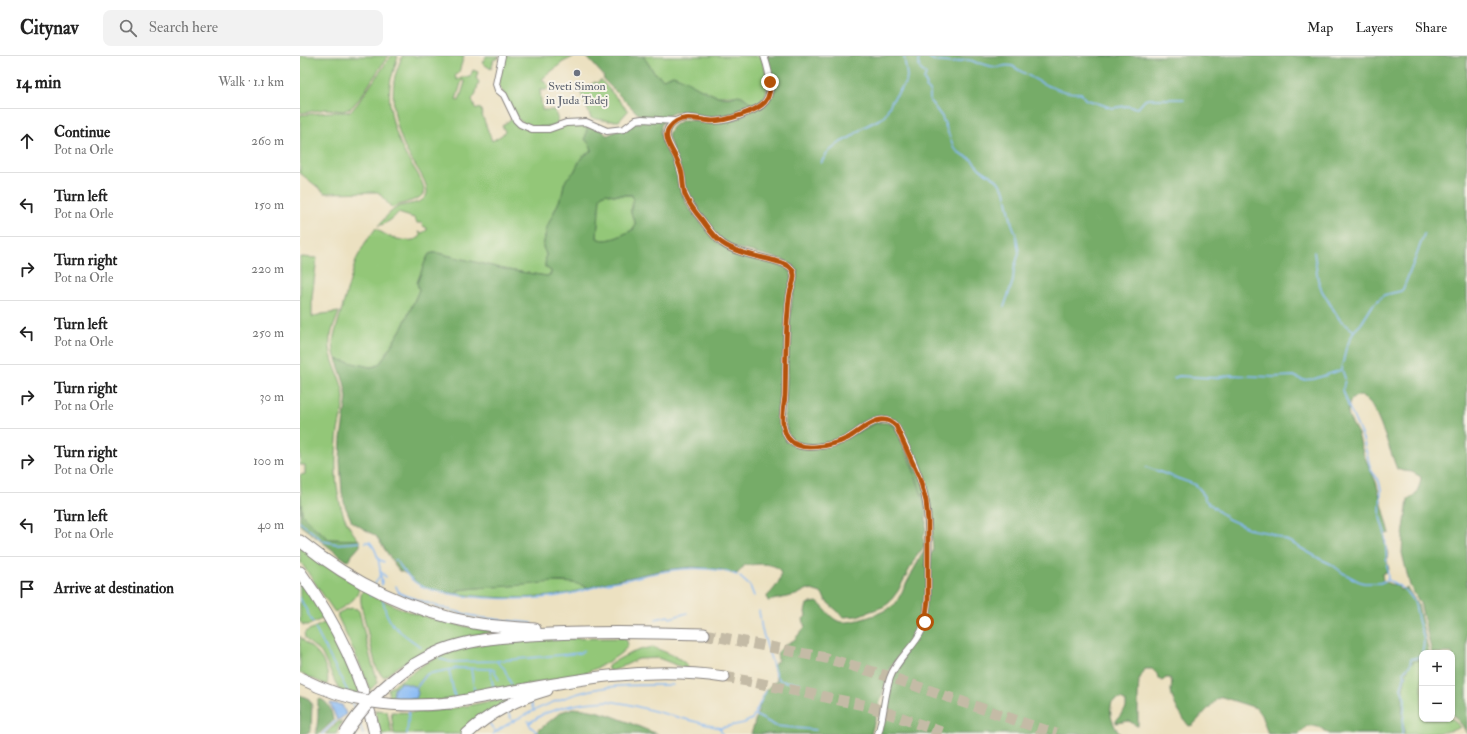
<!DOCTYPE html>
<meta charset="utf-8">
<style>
body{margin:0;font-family:"IM FELL Double Pica",serif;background:#f2f2f2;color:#222}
.controls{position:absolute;right:12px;bottom:12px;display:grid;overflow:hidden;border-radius:8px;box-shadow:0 1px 3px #0004}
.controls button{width:36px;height:36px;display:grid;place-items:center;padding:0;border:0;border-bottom:1px solid #e0e0e0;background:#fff;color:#222;font:20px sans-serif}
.stop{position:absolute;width:12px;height:12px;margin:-9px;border:3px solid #b45309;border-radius:50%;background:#fff}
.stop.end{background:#b45309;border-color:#fff;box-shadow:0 1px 4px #0008}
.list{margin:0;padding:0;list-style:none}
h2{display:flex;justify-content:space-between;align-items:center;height:52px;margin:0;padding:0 16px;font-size:17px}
h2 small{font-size:13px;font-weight:400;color:#767676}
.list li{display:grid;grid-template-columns:26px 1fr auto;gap:12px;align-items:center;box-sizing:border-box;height:64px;padding:0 16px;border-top:1px solid #e0e0e0}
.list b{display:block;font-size:15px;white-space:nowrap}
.list p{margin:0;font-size:13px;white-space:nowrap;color:#767676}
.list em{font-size:13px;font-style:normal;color:#767676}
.icon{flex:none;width:22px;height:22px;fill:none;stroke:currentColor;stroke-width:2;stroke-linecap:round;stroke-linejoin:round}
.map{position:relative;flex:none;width:1167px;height:678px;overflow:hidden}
header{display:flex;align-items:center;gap:24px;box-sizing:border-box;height:56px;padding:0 20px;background:#fff;border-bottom:1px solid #e0e0e0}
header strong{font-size:19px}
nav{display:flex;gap:22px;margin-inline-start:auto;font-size:14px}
.search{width:280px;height:36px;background:#f2f2f2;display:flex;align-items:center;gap:10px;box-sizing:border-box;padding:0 14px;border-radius:8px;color:#767676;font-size:15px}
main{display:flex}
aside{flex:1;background:#fff}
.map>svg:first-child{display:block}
</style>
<header>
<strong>Citynav</strong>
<div class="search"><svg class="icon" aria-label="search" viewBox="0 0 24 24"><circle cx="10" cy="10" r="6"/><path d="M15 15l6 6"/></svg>Search here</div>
<nav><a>Map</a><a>Layers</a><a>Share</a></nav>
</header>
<main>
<aside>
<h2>14 min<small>Walk · 1.1 km</small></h2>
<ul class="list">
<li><svg class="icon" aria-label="ahead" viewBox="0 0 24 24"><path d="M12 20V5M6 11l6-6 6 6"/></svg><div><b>Continue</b><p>Pot na Orle</p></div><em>260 m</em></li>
<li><svg class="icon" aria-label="left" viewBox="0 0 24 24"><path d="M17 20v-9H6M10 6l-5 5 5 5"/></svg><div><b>Turn left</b><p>Pot na Orle</p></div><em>150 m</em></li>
<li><svg class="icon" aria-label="right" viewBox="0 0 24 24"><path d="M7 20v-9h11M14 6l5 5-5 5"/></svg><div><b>Turn right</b><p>Pot na Orle</p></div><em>220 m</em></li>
<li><svg class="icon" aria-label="left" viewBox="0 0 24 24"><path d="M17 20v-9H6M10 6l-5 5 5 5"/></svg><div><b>Turn left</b><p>Pot na Orle</p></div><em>250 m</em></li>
<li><svg class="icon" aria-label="right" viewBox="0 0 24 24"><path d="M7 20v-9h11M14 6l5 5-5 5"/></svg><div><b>Turn right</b><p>Pot na Orle</p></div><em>30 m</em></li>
<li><svg class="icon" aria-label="right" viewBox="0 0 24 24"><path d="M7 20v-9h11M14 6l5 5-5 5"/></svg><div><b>Turn right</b><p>Pot na Orle</p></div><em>100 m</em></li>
<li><svg class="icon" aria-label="left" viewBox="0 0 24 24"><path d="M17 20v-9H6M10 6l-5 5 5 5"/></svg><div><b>Turn left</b><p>Pot na Orle</p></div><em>40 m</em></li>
<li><svg class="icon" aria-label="arrive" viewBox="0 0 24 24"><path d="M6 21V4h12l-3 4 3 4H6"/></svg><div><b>Arrive at destination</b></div></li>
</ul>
</aside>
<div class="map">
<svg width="1167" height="678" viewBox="0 0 1167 678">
<rect width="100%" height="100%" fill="#f7f3e8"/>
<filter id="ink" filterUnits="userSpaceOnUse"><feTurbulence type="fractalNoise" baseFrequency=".025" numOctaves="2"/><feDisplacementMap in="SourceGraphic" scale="8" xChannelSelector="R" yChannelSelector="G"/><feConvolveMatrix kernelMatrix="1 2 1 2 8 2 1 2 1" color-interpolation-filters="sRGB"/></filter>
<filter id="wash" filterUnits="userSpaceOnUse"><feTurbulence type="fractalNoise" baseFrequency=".012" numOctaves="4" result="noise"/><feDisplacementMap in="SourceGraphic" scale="16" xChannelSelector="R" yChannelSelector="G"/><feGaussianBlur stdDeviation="0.9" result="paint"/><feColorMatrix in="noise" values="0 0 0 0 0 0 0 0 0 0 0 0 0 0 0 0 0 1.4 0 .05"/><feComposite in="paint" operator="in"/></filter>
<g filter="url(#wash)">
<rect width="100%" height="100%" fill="#ece1c1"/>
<g fill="#93c778" stroke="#5a745a" fill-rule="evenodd">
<path d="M0,0H88L60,42L51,52L43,55L26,53L2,57L0,56Z"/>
<path d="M91,0H98C96,8 93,15 91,23C86,49 94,75 105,98C110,107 128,129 123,138C119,145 100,147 92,152L78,136L25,137L0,117V59L28,56H47L52,54L58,47Z"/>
<path d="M102,0H164L159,16L155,20L157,24L164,21H170L173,14L178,16L176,22L179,26L175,40L172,43L175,52L181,53L182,59L192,85L202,79L205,75L202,70L212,62L226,73L270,68H285L287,72L285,83L290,89L292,94L281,102L274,116L268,122L264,128L262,139L247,171L243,191L246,198L245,211L251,215V218L247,220L208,214L138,197H133L129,198L125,206L117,227L119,234L103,270L81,306L76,310L70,311L41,305L36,303C33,296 33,288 34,280L56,204L65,187L76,172C85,181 111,190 121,180L119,176L122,177L127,174V172L123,170L122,167H117L114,162L98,157C92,164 87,167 78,170C84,163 90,155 98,151C107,147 121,149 126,140C132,129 111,105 106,94C96,72 90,45 95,20C97,13 100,7 102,0ZM162,24L165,26L159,45L156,44Z"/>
<path d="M186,0H199L198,3H194L191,13L182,7Z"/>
<path d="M203,0H275L263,6L242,23L249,31L246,34H240L242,54H254C257,61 261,67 252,70L230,71L219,64L198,28Z"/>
<path d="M343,0H461C467,18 474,38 455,50L442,40H416L373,19L363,23L354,16Z"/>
<path d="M301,24L328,55L319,65H309L291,62L280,35L295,26L297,27Z"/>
<path d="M306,137L313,139H332C335,147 330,152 331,157C333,164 337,164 334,173C324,178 308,188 297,182L299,142L302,139Z"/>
<path d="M0,201L17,202L12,241V261L22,258L39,256C36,265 32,273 30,282C27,303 43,321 44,342C44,353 40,363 38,375C34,410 33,455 58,483L56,484L29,483L14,471L2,458L0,419L5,418V409H0Z"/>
<path d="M0,490L59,531C59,543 45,550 35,556L34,555L0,505Z"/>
<path d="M0,522L26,561L9,569H3L0,565Z"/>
<path d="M249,526L279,527L288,532C247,545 199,543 157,538V534C188,530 219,530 249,526Z"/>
<path d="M64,533C104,560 151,568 197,576C155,579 116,596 84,621L82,620L76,611L62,553C61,546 59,539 64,533Z"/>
<path d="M52,552L57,553L59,555L72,608L78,626L70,634L58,604L37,559L44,554Z"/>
<path d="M28,565L62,640L39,634L22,598C17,591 1,584 5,576Z"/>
<path d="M0,580C5,588 11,590 16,596C24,604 30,618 27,629L0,617Z"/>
<path d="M323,582L326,583L328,588C327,598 290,616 280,619L142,644L89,645L88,633L129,605L159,592L222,583ZM125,619H126L117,632V634L94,633L101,626L116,631Z"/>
<path d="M353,591C364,596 382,601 388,611L386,613L384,612L358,602L338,603L313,615L308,614V610C320,601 338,593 353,591Z"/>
<path d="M1117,604H1122V663H1152V662L1160,671C1151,678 1118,678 1104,678C1103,654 1099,630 1110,608Z"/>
<path d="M209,641L211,642L162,678H94L91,656C134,658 168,650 209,641Z"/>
<path d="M75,654L87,655L92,678H80Z"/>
<path d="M42,665L36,678H25L38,666Z"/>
</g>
<g fill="#76ac68" stroke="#4c6752" fill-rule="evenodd">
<path d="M286,0H343L354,16L363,23L373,19L376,20C394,26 418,49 438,39L442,40L455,50L441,57L420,63L385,60L383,57C370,53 360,65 360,77C367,89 374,100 378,114C381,127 381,140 389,152L418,187L483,210L490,214L492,217L484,297L481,362L489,387L529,390L574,368C582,366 588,365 594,371C599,377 602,387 605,394C614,415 634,460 623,482C625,490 625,493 618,497L598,535L589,547L583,551L557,560L544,561L527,546L521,537L508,533L496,539L468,545L467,540C476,532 491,513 470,509C463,507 453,509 445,509L437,518L422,514L393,511L364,514L304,527L288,532C268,522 247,527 226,529C203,531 180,531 158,534L157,538C145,536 133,535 122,530C113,526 109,517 99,515L76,480L52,466L45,450L42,437L40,405L41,382L47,342L44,326L36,303L70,311L76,310L81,306L103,270L119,234L117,227L125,206L129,198L133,197H138L208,214L247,220L251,218V215L245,211L246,198L243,191L247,171L262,139L264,128L267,122L274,116L281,102L292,94L290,89L285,83L287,72L285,68L302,74L306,79H308L335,66L340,67L341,59L337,57L304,24L303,19ZM306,137L313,139H332C335,148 330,151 331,157C333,164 337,163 334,173C324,178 308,188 297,182L300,142L302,139Z"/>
<path d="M467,0H1167V678L1162,669L1152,658V597H1132L1120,547L1110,530L1102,497L1103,480L1108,444C1117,439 1120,430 1121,421L1112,416L1103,415L1097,413C1091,398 1076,349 1065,342C1058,337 1053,341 1049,347L1048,355L1049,362L1058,378L1063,397L1076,426L1090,477L1086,478L1084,484L1088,498L1087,503L1089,514L1082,518L1083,525L1090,528L1097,529L1100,534L1107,532L1118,549L1129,597H1122V604H1117L1110,608C1099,630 1103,654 1104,678H1029C1023,672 1015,669 1007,670L999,678H968L961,659L956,652L922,641L917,643L893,669L889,670C881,660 873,648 871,635C871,630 873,627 870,622H866L862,625L858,622L857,618L852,613H845L839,624L838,640V670H837L829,665L816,667V665L826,652V646C821,642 818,643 812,646C808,658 813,669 820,678H577L593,618L604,601L601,597L590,611L571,678H451C457,663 460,632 477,625L473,610L478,604L477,597L485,589L494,584L505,571L503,563L506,560L505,556L507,548L517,546C525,551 529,561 538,565C548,570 588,556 596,547L622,498L625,496L626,511L630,499L633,495L631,468L603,380L586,362C566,372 511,403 491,382C486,377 486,368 485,361L490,259L493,237L497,221V215L493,210L484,204L433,191L421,184L394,149L386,134L368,80C370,71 375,68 383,64H435L470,43Z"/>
<path d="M0,439L1,444L2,458L14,471L29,483L56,484L58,483L60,485V490L52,499L50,504L47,505L0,469Z"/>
<path d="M0,639L9,643L12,648L11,674L9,677L0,678Z"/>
<path d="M20,643C29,646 32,655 33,665L19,678H16L18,662V645Z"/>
<path d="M273,652C305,653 329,668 358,678H234L261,656Z"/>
</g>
<g fill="#87baf5" stroke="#546e98">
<path d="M101,626L116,631L118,637L116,643L97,642L93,640L94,633Z"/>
<path d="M30,647L42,649L46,658L40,663L37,664Z"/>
</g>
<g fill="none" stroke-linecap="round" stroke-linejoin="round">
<g stroke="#87baf5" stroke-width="1.5">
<path d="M615,0L619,3L618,6L620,13L626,18L624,24L627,29L626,31L630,35V45L642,61L654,92L658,96L671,103L680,113L697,124L705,135L712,168L716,178L719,197L714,213L713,225L704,251"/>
<path d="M619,0L628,1L637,6C642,5 645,6 650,7C662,7 665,0 677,7C684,7 689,11 696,11C702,12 703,8 712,10C733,22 755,38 781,37L785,43L812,52L826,50L838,52L845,44L848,43H884"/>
<path d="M521,107L527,97L541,86L551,81L564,71L584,61L592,45L606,26L607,20L604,0"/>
<path d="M1014,196L1018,224L1022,235L1040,264L1054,275"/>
<path d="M874,322L879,320L914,322L931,319L973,321L994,320L1002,324L1014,323L1041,314"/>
<path d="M846,411L896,429L902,436L905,444L928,463L953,474L970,477L992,487L1020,503L1031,508L1043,517L1058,525L1064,527H1080L1087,524"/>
<path d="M0,466L23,485L37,488L60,486"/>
<path d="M65,486H70C80,498 80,515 82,529"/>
<path d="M78,503L84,506"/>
<path d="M94,504H96C103,514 111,526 124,531C159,544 232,546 269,538C280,536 290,532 301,529C309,526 317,525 325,524C360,515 401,506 437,519"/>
<path d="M80,515L86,521"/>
<path d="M440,521L450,530L454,540"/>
<path d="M75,528L80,519"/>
<path d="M96,530L99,537L139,551L169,559L183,562L232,567"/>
<path d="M70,540L71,537"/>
<path d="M0,542L13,567"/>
<path d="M83,544C86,570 102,577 121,591"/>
<path d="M459,555L462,574L476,620L481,625L500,627"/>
<path d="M356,563L368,560L370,562L387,557"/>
<path d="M15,572L48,636"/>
<path d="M1122,597C1126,583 1123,579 1119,567C1117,561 1117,554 1115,548C1111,536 1099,529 1088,524L1085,478L1080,461L1081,434L1079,425L1071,414L1063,383L1048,349L1043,334L1045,322L1041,311L1043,306L1046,292L1054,275L1061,268L1073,249L1084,239L1101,235L1103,233L1117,198L1124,178"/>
<path d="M140,603L151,606L196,605L280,597L284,594"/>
<path d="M197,606L204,612L211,628"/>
<path d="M171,613L175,639"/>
<path d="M190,613L194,635"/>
<path d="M149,614L155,642"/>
<path d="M116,632L127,618L158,612L190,613L194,614L199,624"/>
<path d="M230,645L234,655"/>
<path d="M52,647L55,655"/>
<path d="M207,655L213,666"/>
<path d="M455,659L476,670L516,674"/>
<path d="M228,665L231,671L239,678"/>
<path d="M59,666L63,678"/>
<path d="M189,667L195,675"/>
<path d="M229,667L243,658L264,651L284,647L308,645L327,648L420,672L444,667L452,663L466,635"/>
<path d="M420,672L422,678"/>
<path d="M22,678L37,664"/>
<path d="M107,678L109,653"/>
<path d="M193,678C218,660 260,641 291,634C318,628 346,629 373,629"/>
<path d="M1102,678L1105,643L1101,632L1105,620L1104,615L1110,609L1111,603L1116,602L1122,598"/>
</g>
</g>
</g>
<g filter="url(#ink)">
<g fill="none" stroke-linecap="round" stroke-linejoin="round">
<g stroke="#c4bba6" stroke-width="11" stroke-dasharray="11 5.5" stroke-linecap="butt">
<path d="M404,578L526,602L584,619L756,678"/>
<path d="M424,621L453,626L568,650L647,678"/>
</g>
<defs>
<g id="minor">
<path d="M202,0L196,28L198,34L204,39L216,64L220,68L232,73H249L266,67L286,66L307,75L324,73L336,64L342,63L375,65"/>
<path d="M464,0C469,14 476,38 462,49C457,53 451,55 446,57C435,62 425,65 413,65C398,64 382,56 370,70C361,80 373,93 377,103C379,109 381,115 382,120C383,127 383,133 385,138C389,148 395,156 402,164C408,172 414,181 422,187C436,198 465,201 482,207C488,209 494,212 494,219C495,225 491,231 490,237C489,243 488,249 488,255C485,283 486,312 485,340C484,349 482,358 483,368C484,372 485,378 488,382C499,398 534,389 548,382C558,376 569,366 580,364C586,363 592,366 596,370C608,394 622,421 626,447C630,471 628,496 628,520C628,538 629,556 622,574C614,592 597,602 590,622C584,640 584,660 578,678"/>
</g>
<g id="motorway">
<path d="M0,485C51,526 110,555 174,567C194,571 214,571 235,573"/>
<path d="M0,516C35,565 62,618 75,678"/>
<path d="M113,609C125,602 138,595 151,591C177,583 203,581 230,579C288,575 346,576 404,578"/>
<path d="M150,647C243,631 328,607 424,621"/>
<path d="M167,678C188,658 218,642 247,634"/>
</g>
</defs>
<use href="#minor" stroke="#87827e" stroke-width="8"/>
<use href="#motorway" stroke="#87827e" stroke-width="13"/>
<use href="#minor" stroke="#fff" stroke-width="6"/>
<use href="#motorway" stroke="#fff" stroke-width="11"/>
<defs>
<g id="motorway-bridge">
<path d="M0,622C49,647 95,653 150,647"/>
<path d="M45,678C63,649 85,628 113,609"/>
</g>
</defs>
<use href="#motorway-bridge" stroke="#87827e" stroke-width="13" stroke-linecap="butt"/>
<use href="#motorway-bridge" stroke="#fff" stroke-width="11"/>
</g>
</g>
<g fill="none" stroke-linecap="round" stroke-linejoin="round" filter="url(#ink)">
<path stroke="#b45309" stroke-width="5" d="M470,26C470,33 470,40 465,46C456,56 425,65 412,65C397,64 381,57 370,71C361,81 373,94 377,104C379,109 381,113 382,118C383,125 383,132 385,139C389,148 396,157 402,164C408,172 414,182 422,187C437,198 464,201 482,207C488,209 494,212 494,219C495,225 491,231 490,237C489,243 488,249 488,255C485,283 486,312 485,340C484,349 482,358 483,368C484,372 485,378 488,382C499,398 534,389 548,382C558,376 569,366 580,364C586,363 592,366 596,370L620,423L626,445L628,465V544L625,566"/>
</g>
<circle fill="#6b7280" stroke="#f7f3e8" stroke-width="1.5" cx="277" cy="17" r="4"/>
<g text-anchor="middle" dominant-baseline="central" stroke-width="4" stroke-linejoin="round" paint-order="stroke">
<g font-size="12" fill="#5b616d" stroke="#f7f3e8">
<text x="277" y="30">Sveti Simon<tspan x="277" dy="14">in Juda Tadej</tspan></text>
</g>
</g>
</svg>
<div class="controls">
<button>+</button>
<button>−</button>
</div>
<div class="stop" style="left:625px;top:566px"></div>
<div class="stop end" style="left:470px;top:26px"></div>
</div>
</main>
